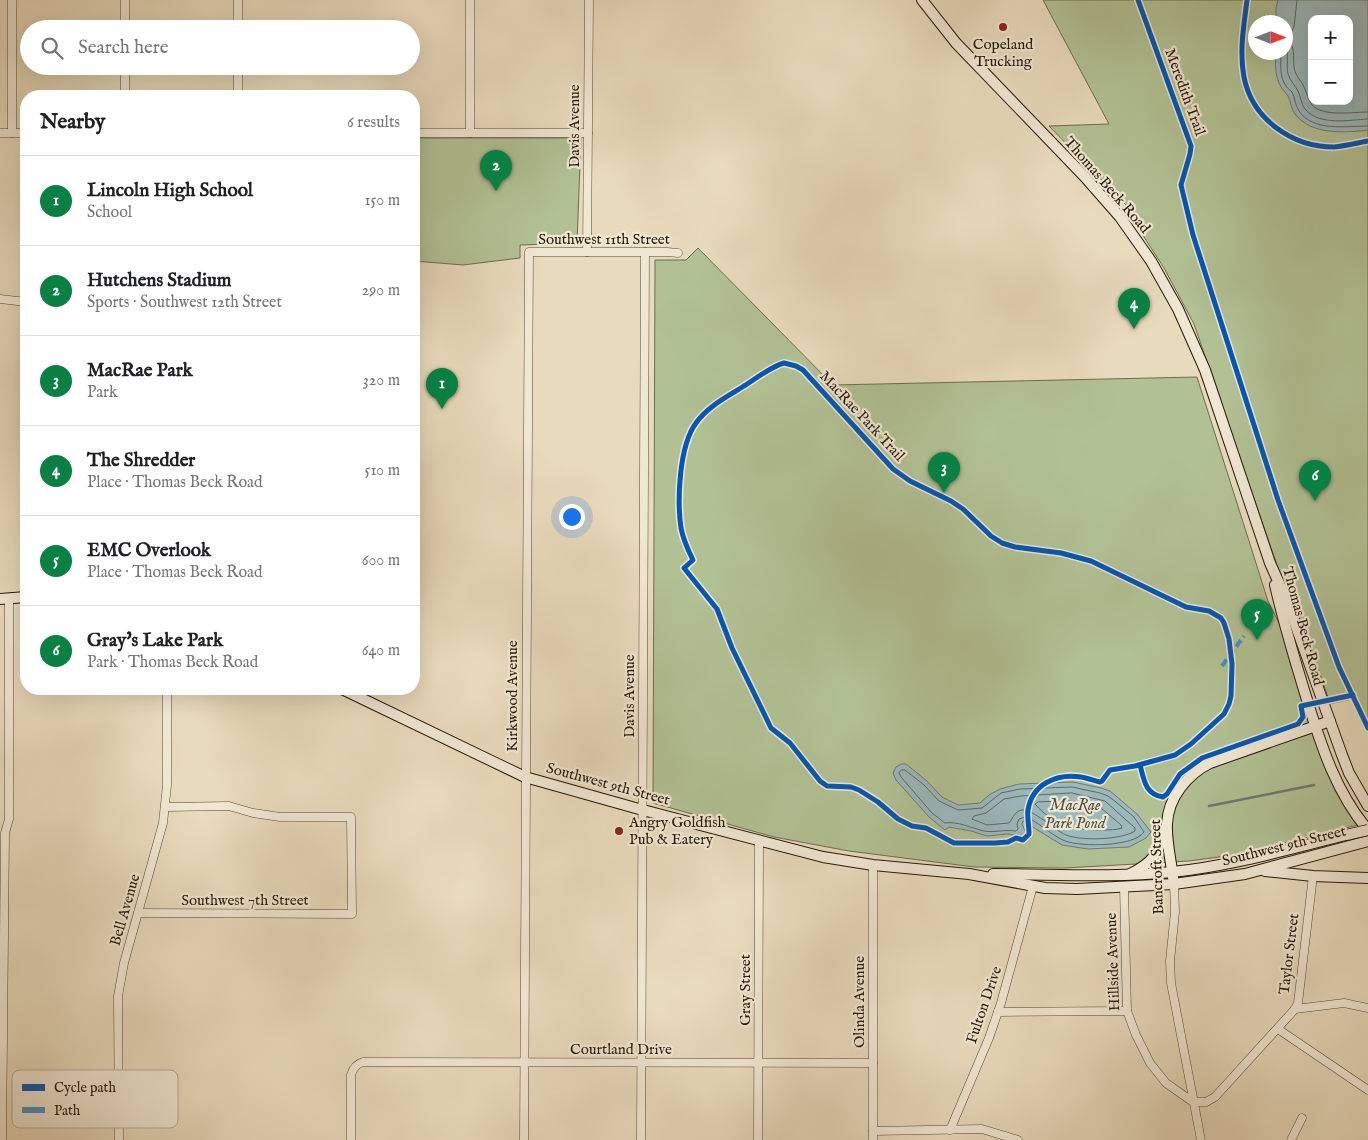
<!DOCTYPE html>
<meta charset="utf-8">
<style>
body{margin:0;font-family:"IM FELL English",serif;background:#f6f6f6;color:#202124}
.controls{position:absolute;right:15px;top:15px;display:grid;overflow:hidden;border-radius:10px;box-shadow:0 5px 20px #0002}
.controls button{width:45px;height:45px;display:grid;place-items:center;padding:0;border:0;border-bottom:1px solid #e0e0e0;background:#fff;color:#202124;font:25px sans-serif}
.compass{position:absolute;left:1248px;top:15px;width:45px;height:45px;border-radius:50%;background:#fff;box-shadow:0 5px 20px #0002;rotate:90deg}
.you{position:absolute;left:571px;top:516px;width:18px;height:18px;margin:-12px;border:4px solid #fff;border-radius:50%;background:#1a73e8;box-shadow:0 0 0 8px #1a73e833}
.badge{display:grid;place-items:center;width:32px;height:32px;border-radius:50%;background:#0b8043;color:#fff;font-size:16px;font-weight:700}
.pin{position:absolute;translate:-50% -41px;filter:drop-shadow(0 1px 2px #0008)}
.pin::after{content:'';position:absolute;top:26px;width:18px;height:15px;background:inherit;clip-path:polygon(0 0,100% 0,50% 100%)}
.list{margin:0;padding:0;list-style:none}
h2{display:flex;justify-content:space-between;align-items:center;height:65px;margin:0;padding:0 20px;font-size:21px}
h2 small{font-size:16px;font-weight:400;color:#757577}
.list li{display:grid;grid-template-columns:32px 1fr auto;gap:15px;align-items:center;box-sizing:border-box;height:90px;padding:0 20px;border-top:1px solid #e0e0e0}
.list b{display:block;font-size:19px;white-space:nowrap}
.list p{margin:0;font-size:16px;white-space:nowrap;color:#757577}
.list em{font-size:16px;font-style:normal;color:#757577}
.icon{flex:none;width:28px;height:28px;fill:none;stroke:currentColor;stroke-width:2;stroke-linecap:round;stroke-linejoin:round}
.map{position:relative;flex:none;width:1368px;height:1140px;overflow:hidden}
.search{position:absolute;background:#fff;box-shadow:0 5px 20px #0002;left:20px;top:20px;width:400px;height:55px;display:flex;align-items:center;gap:12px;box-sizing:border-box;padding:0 18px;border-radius:28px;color:#757577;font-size:19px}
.panel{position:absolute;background:#fff;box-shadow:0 5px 20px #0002;left:20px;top:90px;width:400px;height:605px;border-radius:20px}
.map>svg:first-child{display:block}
</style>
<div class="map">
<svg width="1368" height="1140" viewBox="0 0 1368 1140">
<rect width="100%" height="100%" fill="#e8dabc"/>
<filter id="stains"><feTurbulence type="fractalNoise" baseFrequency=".004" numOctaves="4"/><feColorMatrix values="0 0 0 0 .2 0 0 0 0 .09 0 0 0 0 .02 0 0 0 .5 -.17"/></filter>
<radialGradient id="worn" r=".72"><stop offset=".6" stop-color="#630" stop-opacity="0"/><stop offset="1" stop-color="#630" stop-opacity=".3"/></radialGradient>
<g fill="#b1c194" stroke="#6c6d4e" fill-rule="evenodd">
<path d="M1043,0H1368V730L1352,699L1329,704L1328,697L1303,626L1279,571L1194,324L1164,268L1144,237L1126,205L1049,126L1109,124ZM1312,19H1349V101H1312ZM1256,22H1286V52H1256Z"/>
<path d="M414,138H581L577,243L520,245V258L463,265L414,261Z"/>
<path d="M698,248L833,385L1197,377L1268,601L1282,629L1291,665L1358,825L1234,855L1189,861L1065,868L974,867L849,851L774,837L653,803L655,260H686Z"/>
</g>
<g fill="#9bb8bb" stroke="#6d7873" fill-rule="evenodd">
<path d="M1278,0H1368V130C1344,133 1311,135 1295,114C1291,109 1291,102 1288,96C1285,92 1281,88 1279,83C1275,73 1275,63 1276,53L1286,52V22H1276V8ZM1312,19H1349V101H1312Z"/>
<path d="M901,764H906L927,781L942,797L958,805L980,803L989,795L1000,789L1019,784L1073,782L1101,788L1110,791L1137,814L1151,832L1146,838L1129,847L1088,849L1062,845L1023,821L1022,824L1026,833L1023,836L1007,834L987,836L971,831L949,827L945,830L929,817L896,780L893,773L896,767Z"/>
</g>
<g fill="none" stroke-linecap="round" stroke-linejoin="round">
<g stroke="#616861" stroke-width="1">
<path d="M1297,0L1294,27L1288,38C1295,48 1293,55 1294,67C1295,76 1301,80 1304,87C1307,93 1308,100 1312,105C1323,117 1353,112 1368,112"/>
<path d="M1286,48C1289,56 1286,65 1288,74C1290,81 1295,85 1298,91C1301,97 1301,104 1305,109C1319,126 1349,120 1368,119"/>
<path d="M1281,52C1281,64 1279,76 1286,86C1288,89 1290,90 1292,92C1295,98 1295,105 1299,111C1313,132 1346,126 1368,126"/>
<path d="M902,770H905L924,785L939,801L958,810L982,808L1001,793L1020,789L1072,787L1100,793L1108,796L1116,802L1134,817L1144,832C1133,847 1082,847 1065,841C1052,836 1035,819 1025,817L1019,819L1017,824L1018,829L1016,831C1005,829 995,833 984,831C971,828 958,821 945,823L932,813L901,777L899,773Z"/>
<path d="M1072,793L1105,801L1135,828V831C1121,840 1081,841 1066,835C1054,830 1033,809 1022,810C1015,811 1013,818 1009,823L987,825L972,819L974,816L986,813L1004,799L1021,796Z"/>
<path d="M1071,801L1101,808L1121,825L1122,828C1116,830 1109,830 1102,830C1075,830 1054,826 1035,804L1038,802Z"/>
</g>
<path stroke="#6d7873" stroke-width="2.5" d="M1209,806L1314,785"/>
<defs>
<g id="street">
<path d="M12,0V133"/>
<path d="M125,0V29"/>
<path d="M470,0V133"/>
<path d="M238,29V0"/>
<path d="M125,66V96"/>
<path d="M238,96V66"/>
<path d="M0,133H26"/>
<path d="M414,133H588"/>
<path d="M587,252L589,0"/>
<path d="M0,299L26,302"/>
<path d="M1174,884L1175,912L1170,961L1171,983L1201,1140"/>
<path d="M1124,887L1127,1011L1136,1035L1150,1063L1166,1083L1193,1102H1206L1215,1097L1295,1009L1298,1003L1313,876"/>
<path d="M138,913L352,914L351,817H280L253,813L229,806L166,807"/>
<path d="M1295,1009L1344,1003L1368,1008"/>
<path d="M998,1012L1127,1011"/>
<path d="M1278,1029L1368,1090"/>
<path d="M950,1130L989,1038L1001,1003L1033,886"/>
<path d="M873,1131L982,1129L1018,1140"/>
<path d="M2,1140L5,833L9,819V598"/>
<path d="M119,1140L118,996L124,963L163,823L167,785V689"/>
<path d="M351,1140V1075C353,1068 356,1064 363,1062L873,1063"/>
<path d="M524,1140L529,252H667L678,253"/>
<path d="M641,1140L645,252"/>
<path d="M758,1140L759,841"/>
<path d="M873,1140V865"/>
<path d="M1291,1140L1302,1118"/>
</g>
<g id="secondary">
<path d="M922,0L956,43L1084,176L1120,217L1151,261L1178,309L1205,370L1270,563L1287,601L1342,755L1349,773L1368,806"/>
<path d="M1275,585C1284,625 1296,664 1308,703C1322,748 1337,794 1368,830"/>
<path d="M0,599L26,597"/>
<path d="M342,689L525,777L639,809L823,857L873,865L969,874L1045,888L1077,889L1174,884L1245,874L1368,841"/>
<path d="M1265,871L1313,876L1368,878"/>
<path d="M993,874C1052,874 1112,878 1172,872C1231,866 1289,849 1346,835"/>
<path d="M1130,874C1154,862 1158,854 1165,829"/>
<path d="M1173,878C1171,860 1166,841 1167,824C1168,797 1188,774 1210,763L1330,721"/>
</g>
</defs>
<use href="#street" stroke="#574934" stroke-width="9"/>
<use href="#secondary" stroke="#271907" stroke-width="12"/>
<use href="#street" stroke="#f0e7d3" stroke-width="8"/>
<use href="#secondary" stroke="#f0e7d3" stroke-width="10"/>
<defs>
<path id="secondary-bridge" d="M1346,835L1368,830"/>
</defs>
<use href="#secondary-bridge" stroke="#271907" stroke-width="12" stroke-linecap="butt"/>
<use href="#secondary-bridge" stroke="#f0e7d3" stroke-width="10"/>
<path stroke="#3b93d1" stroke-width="4" stroke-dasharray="8 4" stroke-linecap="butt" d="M1222,666L1244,636"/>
<defs>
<g id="cycleway">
<path d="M1138,0L1191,146L1190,154L1181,185L1193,235L1278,500L1339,667L1368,728"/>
<path d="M1247,0C1244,25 1239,51 1244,77C1252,119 1292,147 1334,147C1345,146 1357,143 1368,141"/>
<path d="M784,363L796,366L803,370L893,469L910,481L951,501L963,509L991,536L1002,543L1015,547L1061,553L1091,561L1186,607L1209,611L1221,618L1224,623L1229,639L1232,664L1231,696L1229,704L1224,714L1191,744L1175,755L1135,766L1110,770L1102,781L1100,782C1094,781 1088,778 1081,777C1057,773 1032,784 1028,810C1027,817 1029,826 1029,834L1023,840L1016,838L1008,842L995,843H954L926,828L912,826L898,819L878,802L859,790L851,787L827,786L820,781L790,743L771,728L732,648L717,609L684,568L693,560C688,550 683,539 681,528C677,500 679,446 696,423C708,406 727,397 744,386C757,378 770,367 784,363Z"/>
<path d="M1140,765C1144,780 1145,794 1163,797L1167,794L1180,774L1202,758L1298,724L1303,717L1301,706L1353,695"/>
</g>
</defs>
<use href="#cycleway" stroke="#f0e7d3" stroke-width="8"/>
<use href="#cycleway" stroke="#0057b8" stroke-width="5"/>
</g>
<g fill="#8f2418" stroke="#f0e7d3" stroke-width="2">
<circle cx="1003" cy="27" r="5"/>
<circle cx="619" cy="831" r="5"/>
</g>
<g text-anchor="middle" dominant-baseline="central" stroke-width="4.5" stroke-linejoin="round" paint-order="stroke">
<g font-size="15" fill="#271907" stroke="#f0e7d3">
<text x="1003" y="44">Copeland<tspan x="1003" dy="17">Trucking</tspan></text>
<text x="629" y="822" text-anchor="start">Angry Goldfish<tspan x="629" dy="17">Pub &amp; Eatery</tspan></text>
</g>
<g font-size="15" fill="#271907" stroke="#f0e7d3">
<text transform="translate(1185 92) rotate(70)">Meredith Trail</text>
<text transform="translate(574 126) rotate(-90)">Davis Avenue</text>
<text transform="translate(1107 185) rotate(49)">Thomas Beck Road</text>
<text x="604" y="239">Southwest 11th Street</text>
<text transform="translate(862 416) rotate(47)">MacRae Park Trail</text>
<text transform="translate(1303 626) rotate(75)">Thomas Beck Road</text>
<text transform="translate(512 696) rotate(-90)">Kirkwood Avenue</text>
<text transform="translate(629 696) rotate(-90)">Davis Avenue</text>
<text transform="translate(608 784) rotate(15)">Southwest 9th Street</text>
<text transform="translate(1284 846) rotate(-14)">Southwest 9th Street</text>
<text transform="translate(1157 867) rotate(-92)">Bancroft Street</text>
<text x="245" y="900">Southwest 7th Street</text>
<text transform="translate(125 910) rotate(-74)">Bell Avenue</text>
<text transform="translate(1289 954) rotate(-83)">Taylor Street</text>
<text transform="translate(1113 962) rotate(-92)">Hillside Avenue</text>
<text transform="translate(745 990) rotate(-90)">Gray Street</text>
<text transform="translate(859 1002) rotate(-90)">Olinda Avenue</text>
<text transform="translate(984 1005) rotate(-71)">Fulton Drive</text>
<text x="621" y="1049">Courtland Drive</text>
</g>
<g font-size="16" font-style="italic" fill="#505146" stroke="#f0e7d3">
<text x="1075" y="806">MacRae<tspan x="1075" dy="18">Park Pond</tspan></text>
</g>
</g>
<rect x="12" y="1070" width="166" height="58" rx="8" fill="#f0e7d3" stroke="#b4a996" stroke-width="1"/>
<rect x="22" y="1084" width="23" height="7" fill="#0057b8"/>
<rect x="22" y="1107" width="23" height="6" fill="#3b93d1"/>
<g font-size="14" fill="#271907">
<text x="54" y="1092">Cycle path</text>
<text x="54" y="1115">Path</text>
</g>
<rect width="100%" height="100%" filter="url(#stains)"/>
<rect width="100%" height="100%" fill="url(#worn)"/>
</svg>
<div class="controls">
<button>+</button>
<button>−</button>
</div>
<svg class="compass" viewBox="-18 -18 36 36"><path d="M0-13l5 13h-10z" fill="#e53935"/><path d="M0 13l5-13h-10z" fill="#757577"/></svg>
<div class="you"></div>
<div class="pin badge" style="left:442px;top:409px">1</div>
<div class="pin badge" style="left:496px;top:191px">2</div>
<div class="pin badge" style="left:944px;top:493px">3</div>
<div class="pin badge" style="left:1134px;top:329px">4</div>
<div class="pin badge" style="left:1257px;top:640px">5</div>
<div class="pin badge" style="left:1315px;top:501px">6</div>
<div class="search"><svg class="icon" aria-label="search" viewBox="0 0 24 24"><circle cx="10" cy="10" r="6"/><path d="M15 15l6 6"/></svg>Search here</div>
<section class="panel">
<h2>Nearby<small>6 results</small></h2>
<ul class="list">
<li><span class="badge">1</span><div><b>Lincoln High School</b><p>School</p></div><em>150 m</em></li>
<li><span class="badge">2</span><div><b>Hutchens Stadium</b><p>Sports · Southwest 12th Street</p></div><em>290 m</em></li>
<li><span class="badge">3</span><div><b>MacRae Park</b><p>Park</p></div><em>320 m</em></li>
<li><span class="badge">4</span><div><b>The Shredder</b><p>Place · Thomas Beck Road</p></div><em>510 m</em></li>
<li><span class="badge">5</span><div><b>EMC Overlook</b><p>Place · Thomas Beck Road</p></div><em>600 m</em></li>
<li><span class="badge">6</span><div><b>Gray's Lake Park</b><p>Park · Thomas Beck Road</p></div><em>640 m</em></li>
</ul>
</section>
</div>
